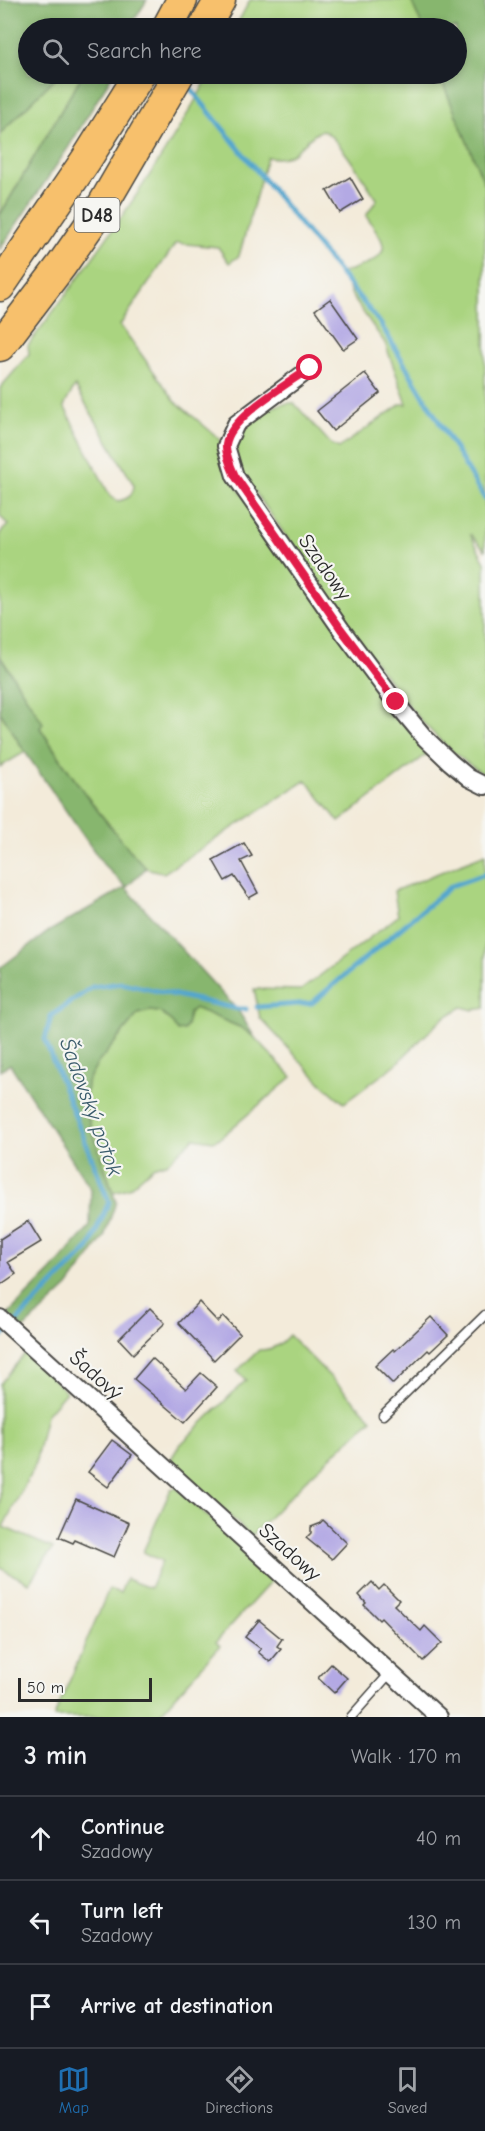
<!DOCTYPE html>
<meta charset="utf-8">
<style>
body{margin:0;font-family:"Comic Neue",sans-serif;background:#242831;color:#f1f3f6}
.scale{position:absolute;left:18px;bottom:15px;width:134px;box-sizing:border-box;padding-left:6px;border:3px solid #2b2b2b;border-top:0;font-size:16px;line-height:21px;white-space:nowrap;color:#2b2b2b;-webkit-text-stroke:4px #f6f6f2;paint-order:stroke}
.stop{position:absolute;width:18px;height:18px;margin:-14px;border:4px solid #e11d48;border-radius:50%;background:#fff}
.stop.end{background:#e11d48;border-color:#fff;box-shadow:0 2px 6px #0008}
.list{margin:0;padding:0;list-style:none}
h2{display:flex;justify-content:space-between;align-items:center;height:78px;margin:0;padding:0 24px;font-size:26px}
h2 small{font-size:20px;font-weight:400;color:#9ea1a6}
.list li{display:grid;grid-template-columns:39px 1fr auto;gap:18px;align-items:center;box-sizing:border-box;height:84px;padding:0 24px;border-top:2px solid #363941}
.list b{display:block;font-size:22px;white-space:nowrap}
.list p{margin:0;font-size:20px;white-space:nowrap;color:#9ea1a6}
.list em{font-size:20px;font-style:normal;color:#9ea1a6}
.icon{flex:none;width:33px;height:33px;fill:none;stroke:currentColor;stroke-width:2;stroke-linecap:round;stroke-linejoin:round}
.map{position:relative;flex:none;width:485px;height:1717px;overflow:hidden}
.search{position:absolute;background:#171b24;box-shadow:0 3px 9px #0003;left:18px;right:18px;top:18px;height:66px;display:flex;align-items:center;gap:15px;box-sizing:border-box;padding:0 21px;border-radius:33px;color:#9ea1a6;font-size:22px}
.sheet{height:330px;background:#171b24}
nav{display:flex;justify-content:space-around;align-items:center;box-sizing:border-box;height:84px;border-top:2px solid #363941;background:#171b24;font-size:16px;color:#9ea1a6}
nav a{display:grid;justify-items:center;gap:3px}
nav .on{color:#1f6fb2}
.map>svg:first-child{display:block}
</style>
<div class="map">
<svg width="485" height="1717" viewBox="0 0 485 1717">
<rect width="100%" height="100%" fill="#f6f6f2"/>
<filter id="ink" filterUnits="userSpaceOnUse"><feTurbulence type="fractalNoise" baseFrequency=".0167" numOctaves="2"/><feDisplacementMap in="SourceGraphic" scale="12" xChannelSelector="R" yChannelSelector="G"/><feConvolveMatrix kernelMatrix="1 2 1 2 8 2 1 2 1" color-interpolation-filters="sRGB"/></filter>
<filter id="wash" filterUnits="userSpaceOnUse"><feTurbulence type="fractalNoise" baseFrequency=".008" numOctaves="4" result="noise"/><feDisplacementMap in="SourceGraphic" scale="24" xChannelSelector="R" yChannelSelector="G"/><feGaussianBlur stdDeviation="1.35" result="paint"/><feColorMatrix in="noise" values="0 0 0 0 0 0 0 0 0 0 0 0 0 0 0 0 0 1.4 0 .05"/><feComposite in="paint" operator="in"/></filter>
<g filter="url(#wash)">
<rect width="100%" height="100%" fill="#f3ebda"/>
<g fill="#aad480" stroke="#6a8056" stroke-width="1.5" fill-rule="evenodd">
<path d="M250,0H411L423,28H235Z"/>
<path d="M59,74H77L81,77L0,215V134Z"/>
<path d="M210,74H439L485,185V550L470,534L485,562V775C428,740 392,685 353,631C315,578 277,524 240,470C237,461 234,451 237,441C242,420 274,402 294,403L331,444L339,448L401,404H407L385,343L353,298L342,273C354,268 386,261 383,245C382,236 371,224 366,216L377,199C366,184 338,136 322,130C299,141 298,163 267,157L239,256L229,263L218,247L176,243L120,325L175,401L221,440L220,454L226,472L431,751L339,822L306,780L164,873L146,868L133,854L86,796L40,728L42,723L0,656V533L8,525L0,516V388L29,354L28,345C94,258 158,170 210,74ZM75,386L134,485C133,496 128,499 118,501L110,496L64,406Z"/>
<path d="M0,712L25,752L0,767Z"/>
<path d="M485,854V1008L473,1010L462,1007L443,1018L395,1065L344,1103L322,1084L260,1018L254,989L301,990L398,916L394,891Z"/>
<path d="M195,1008L242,1028L255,1038L292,1077L220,1138L213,1141L194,1138L168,1162L153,1167L129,1188L113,1192L88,1117L86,1095L87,1082L97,1064L138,1014L150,1011L159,1012L170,1020L178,1030H184L187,1026L189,1013Z"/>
<path d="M289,1335L372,1419L311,1475L251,1536L172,1462V1457L179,1446L246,1380L237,1371L259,1350C273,1350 280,1345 289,1335Z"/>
<path d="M26,1352L66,1392L46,1415L35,1465L3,1527L53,1548L29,1583L0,1568V1384Z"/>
<path d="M177,1488L275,1577L216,1642L220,1646L157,1717H54L109,1589L120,1593L126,1579L150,1588L162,1561L143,1552L171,1489Z"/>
</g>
<g fill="#87b66e" stroke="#59704c" stroke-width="1.5">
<path d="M0,0H147L137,16L125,28H28V74H59L0,134Z"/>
<path d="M411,0H485V185L439,74H456V28H423Z"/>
<path d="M77,74H113L68,148L0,249V215L81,77Z"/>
<path d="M0,656L43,723L40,728C72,778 106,825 146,868L126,888L239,1012L255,1038L242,1028L195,1008L189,1013L187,1026L184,1030L178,1031L170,1020L159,1012L150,1011L138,1014L97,1064L87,1082L86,1095L88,1117L116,1202L104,1237L68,1287L23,1329L7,1315L51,1271L90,1226L91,1189L10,1064L0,1071V968L48,932L126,887L103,864L25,752L0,712Z"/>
</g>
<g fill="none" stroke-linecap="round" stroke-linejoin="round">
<g stroke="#53a6ce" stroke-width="5">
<path d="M186,83L380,323L485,499"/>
<path d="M257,1007L312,1003L451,886L485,874"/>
<path d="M0,1338L89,1248L109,1202L45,1040L51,1016L92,987L122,983L238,1009H246"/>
</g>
</g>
<g id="blocks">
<g fill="#b3a9e4">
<path d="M350,177L363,199L340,213L327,191Z"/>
<path d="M330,299L358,339L343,349L315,310Z"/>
<path d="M365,373L380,393L333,431L317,411Z"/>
<path d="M244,843L252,856L241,861L258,893L249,898L234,876L225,881L213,860Z"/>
<path d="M28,1221L41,1242L8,1262L16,1274L0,1285V1239Z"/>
<path d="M199,1302L218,1322L223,1316L240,1334L214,1360L179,1323Z"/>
<path d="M150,1308L165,1323L133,1354L119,1339Z"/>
<path d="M431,1317L448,1335L430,1352L428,1350L393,1384L375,1366L393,1349L395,1351Z"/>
<path d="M152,1358L186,1389L201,1373L217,1387L185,1422L134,1379Z"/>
<path d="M112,1440L132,1455L108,1487L88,1472Z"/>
<path d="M76,1499L129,1523L114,1557L75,1540L73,1543L59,1537Z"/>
<path d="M323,1520L347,1543L332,1559L306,1538L311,1533V1527L319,1524Z"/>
<path d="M372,1582L379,1590L384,1585L399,1600L394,1605L421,1631L425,1626L442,1643L423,1661L381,1618L379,1620L364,1605L366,1603L359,1595Z"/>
<path d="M259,1620L282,1639L277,1646L281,1649L270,1662L258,1652L261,1649L245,1637Z"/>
<path d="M331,1664L347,1678L334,1693L318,1678Z"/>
</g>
</g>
</g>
<g filter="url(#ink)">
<use href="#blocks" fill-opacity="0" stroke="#494845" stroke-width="1.5"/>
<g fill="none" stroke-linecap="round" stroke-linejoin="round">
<defs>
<g id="lane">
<path d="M383,1415L485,1315"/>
<path d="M351,1717L391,1672"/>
</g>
<g id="street">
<path d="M311,368L236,424L226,446L235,476L341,629L396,703L425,738L450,762L469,778L485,786"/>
<path d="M0,1318L439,1717"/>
</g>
<g id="highway">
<path d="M167,28L182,0"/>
<path d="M204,28L220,0"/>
<path d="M0,286L86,160L140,74"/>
<path d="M0,346L61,266L98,213L179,74"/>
</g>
</defs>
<use href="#lane" stroke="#494845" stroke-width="11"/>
<use href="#street" stroke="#494845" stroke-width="20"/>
<use href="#highway" stroke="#494845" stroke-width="33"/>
<use href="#lane" stroke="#fff" stroke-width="8"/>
<use href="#street" stroke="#fff" stroke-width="16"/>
<use href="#highway" stroke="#f7c06c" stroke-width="30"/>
</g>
</g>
<g fill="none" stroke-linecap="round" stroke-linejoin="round" filter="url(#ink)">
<path stroke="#e11d48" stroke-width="8" d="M310,368C288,384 229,417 226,445C225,454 231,467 235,476L341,629L396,702"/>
</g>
<g text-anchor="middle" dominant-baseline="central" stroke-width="4.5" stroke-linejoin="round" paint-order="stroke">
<rect fill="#f6f6f2" stroke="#686867" stroke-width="1.5" x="74.5" y="198" width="45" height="34" rx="4.5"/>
<g font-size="20" font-weight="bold" fill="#2b2b2b">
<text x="97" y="215">D48</text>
</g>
<g font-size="21" fill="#2b2b2b" stroke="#f6f6f2">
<text transform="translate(325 567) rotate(55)">Szadowy</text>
<text transform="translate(96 1375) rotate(42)">Šadový</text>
<text transform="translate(290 1552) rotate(42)">Szadowy</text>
</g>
<g font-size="22" font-style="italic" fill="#3b5c6c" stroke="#f6f6f2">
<text transform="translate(91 1107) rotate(70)">Šadovský potok</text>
</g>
</g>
</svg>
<div class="scale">50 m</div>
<div class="stop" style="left:310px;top:368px"></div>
<div class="stop end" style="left:396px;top:702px"></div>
<div class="search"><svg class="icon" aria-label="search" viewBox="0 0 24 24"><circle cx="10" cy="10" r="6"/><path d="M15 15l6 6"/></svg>Search here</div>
</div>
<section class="sheet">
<h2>3 min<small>Walk · 170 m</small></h2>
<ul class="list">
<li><svg class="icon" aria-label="ahead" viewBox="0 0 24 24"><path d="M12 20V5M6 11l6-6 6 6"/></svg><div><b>Continue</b><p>Szadowy</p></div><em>40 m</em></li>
<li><svg class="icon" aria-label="left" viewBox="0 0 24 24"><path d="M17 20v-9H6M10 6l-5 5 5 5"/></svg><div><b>Turn left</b><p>Szadowy</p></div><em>130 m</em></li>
<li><svg class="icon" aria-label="arrive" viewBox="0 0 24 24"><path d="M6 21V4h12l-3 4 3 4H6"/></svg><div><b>Arrive at destination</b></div></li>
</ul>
</section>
<nav>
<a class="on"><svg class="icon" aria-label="map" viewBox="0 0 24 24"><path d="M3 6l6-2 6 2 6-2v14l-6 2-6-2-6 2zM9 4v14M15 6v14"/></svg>Map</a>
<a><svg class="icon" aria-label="directions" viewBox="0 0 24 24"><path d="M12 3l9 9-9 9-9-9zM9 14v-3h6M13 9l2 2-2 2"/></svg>Directions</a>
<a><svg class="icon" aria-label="saved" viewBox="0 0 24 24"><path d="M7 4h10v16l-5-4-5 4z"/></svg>Saved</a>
</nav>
